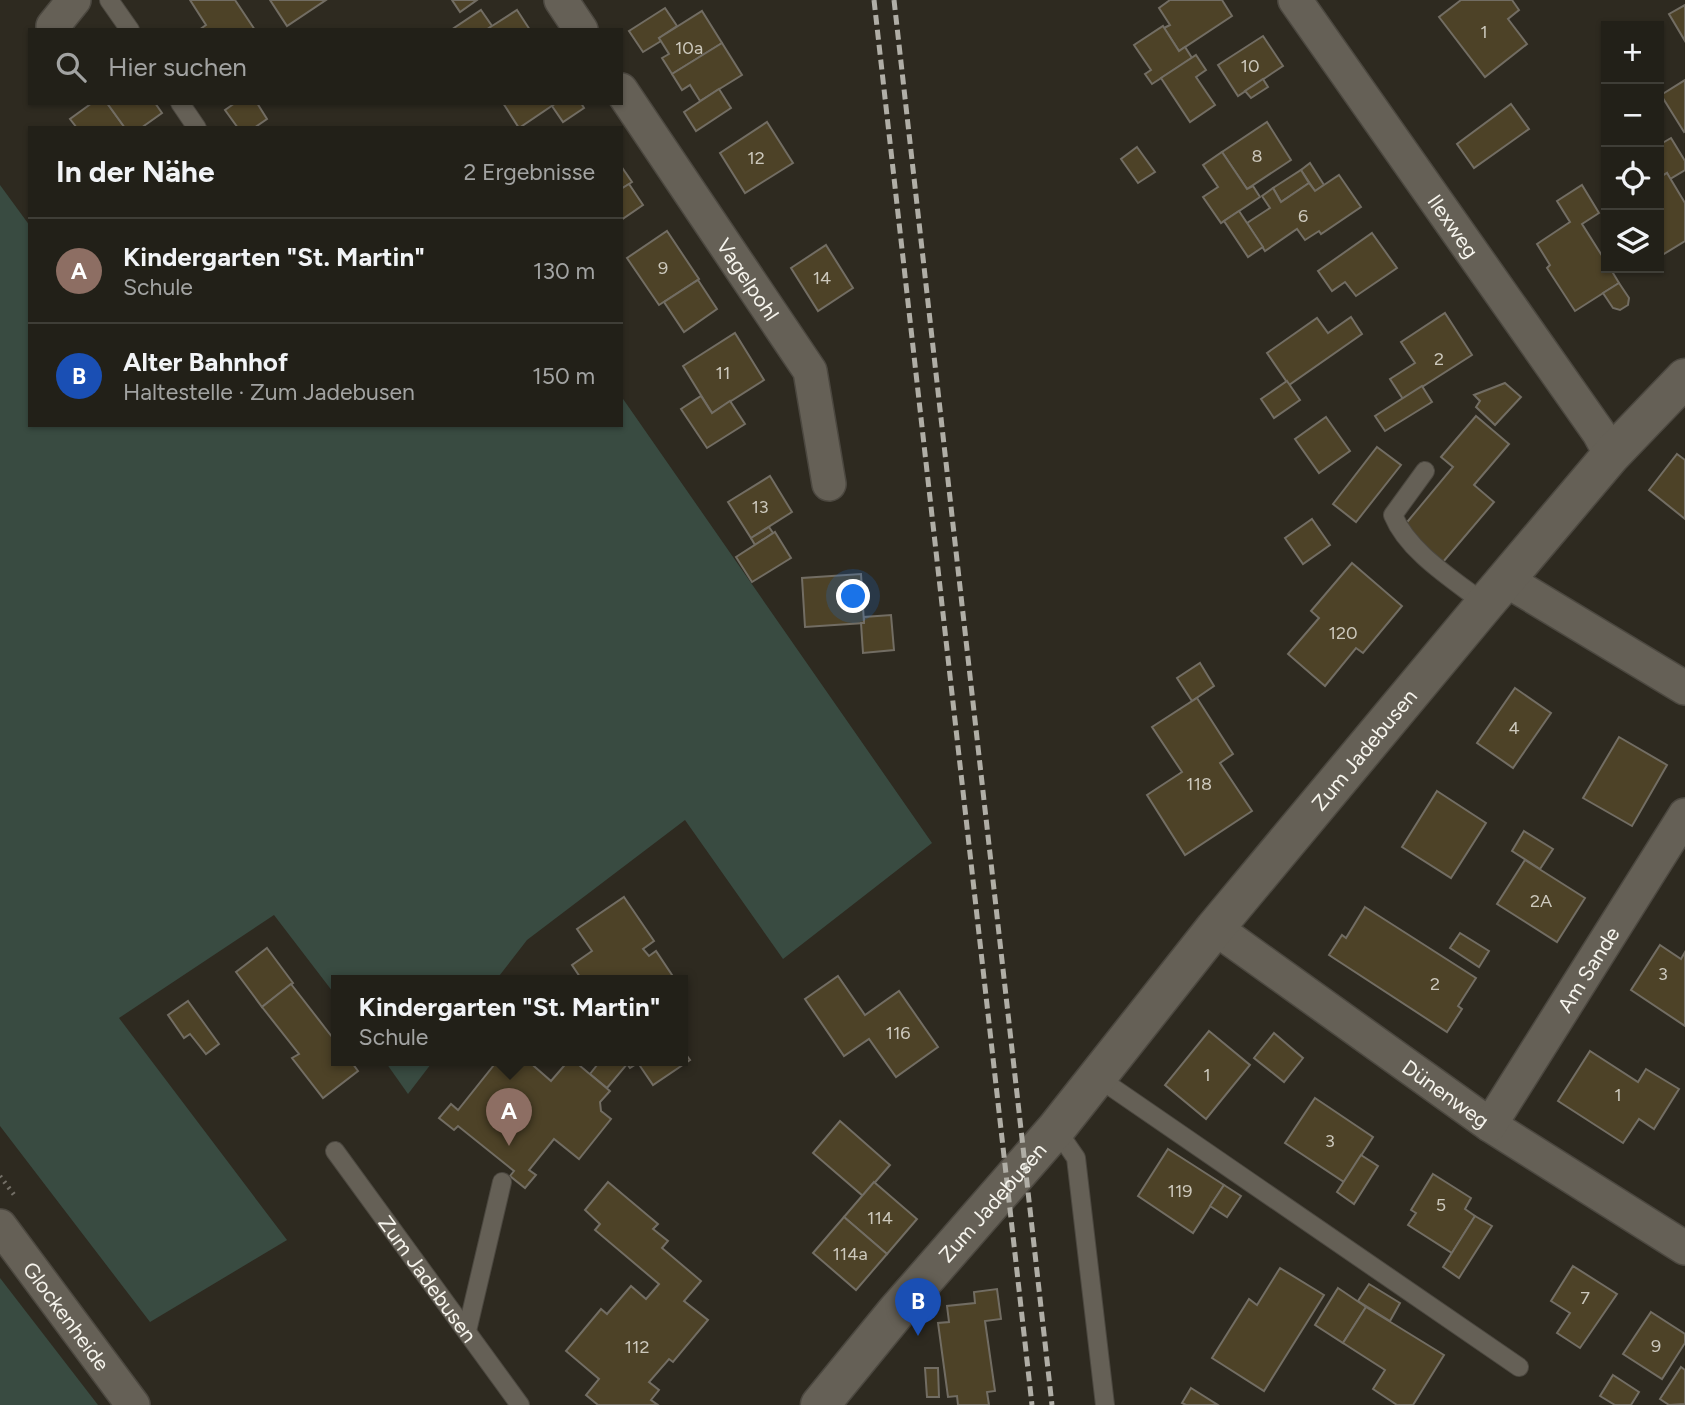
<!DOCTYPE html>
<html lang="de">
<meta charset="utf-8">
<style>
body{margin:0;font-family:Figtree,sans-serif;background:#2e2d25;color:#f1f3f6}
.controls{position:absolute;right:21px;top:21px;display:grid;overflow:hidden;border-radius:0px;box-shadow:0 2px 5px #0004}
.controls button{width:63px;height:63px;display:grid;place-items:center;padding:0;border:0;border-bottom:2px solid #3f3e37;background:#222018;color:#f1f3f6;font:35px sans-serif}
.you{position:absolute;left:854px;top:597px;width:24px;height:24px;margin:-18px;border:5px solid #fff;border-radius:50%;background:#1a73e8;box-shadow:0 0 0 10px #1a73e833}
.badge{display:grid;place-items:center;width:46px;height:46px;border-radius:50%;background:#fe8ebc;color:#fff;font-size:23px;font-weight:700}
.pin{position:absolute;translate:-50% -58px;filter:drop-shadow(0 2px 4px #0008)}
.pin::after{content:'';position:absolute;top:37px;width:24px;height:21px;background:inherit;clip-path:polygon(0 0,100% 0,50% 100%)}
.popup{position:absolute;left:331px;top:975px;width:357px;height:91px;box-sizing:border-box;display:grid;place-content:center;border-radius:0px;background:#222018;filter:drop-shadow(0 2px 5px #0005);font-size:23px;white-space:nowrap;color:#a2a3a2}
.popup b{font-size:26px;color:#f1f3f6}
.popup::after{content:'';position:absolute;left:50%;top:100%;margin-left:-14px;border:14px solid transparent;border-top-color:#222018}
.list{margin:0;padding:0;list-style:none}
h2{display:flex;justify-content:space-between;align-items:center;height:91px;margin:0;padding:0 28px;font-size:30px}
h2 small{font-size:23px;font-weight:400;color:#a2a3a2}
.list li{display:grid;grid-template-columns:46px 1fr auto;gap:21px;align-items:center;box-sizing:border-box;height:105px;padding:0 28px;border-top:2px solid #3f3e37}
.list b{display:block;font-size:26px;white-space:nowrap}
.list p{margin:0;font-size:23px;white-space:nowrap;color:#a2a3a2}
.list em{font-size:23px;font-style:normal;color:#a2a3a2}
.icon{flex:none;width:38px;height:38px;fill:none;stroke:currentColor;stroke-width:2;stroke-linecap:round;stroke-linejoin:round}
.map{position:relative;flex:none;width:1685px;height:1405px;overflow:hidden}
.search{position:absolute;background:#222018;box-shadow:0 2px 5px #0004;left:28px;top:28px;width:595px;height:77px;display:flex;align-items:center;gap:18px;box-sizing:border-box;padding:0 24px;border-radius:0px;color:#a2a3a2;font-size:26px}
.panel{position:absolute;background:#222018;box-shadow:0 2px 5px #0004;left:28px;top:126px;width:595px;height:301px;border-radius:0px}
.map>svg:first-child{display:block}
</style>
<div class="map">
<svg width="1685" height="1405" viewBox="0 0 1685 1405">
<rect width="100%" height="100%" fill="#2e2a20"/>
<g fill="#394b41">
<path d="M0,185L30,226V425H621V396L932,843L783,959L685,820L527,940L496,980H336V996L274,915L119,1018L287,1240L150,1322L0,1126Z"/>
<path d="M384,1060H434L408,1094Z"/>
<path d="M0,1278L98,1405H0Z"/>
</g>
<g fill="#4d4227" stroke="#726d63" stroke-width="2">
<path d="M190,0H235L255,30H199L206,25Z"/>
<path d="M270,0H326L287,26Z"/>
<path d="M452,0H477L460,12Z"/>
<path d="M1170,0H1222L1232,16L1179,51L1164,28L1170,25L1159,8Z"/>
<path d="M1461,0H1512L1519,10L1508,19L1527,44L1485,77L1439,17Z"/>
<path d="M1685,5V41L1669,14Z"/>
<path d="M665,8L677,26L659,38L661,41L643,52L629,31Z"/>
<path d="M481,10L492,26L486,30H451Z"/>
<path d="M517,10L530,30H486L492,26Z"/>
<path d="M702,11L722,43L672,74L662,58L669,54L659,38Z"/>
<path d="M1163,26L1179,51L1185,47L1192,58L1152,84L1145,74L1151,70L1134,45Z"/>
<path d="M1263,36L1283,66L1238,96L1218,65Z"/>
<path d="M722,43L742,75L700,101L690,85L682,90L672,74Z"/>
<path d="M1196,55L1206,70L1196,77L1215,105L1190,122L1161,78Z"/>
<path d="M1263,79L1268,87L1251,98L1245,91Z"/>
<path d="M1685,80V131L1684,132L1661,95Z"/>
<path d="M719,89L731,108L696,131L684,112Z"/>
<path d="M92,103H107L125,128H77L70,119Z"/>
<path d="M107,103H155L162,113L141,128H125Z"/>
<path d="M235,103H257L267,119L254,128H238L225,110Z"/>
<path d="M503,103H556L519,128Z"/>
<path d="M556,103H581L584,108L563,122L552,106Z"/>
<path d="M1511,104L1529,129L1474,168L1457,144Z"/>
<path d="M767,122L793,163L745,193L720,153Z"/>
<path d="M1267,122L1291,160L1247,189L1222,152Z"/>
<path d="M1671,138L1685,161V170L1670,179L1667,173L1662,176L1659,170V145Z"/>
<path d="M1137,147L1155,172L1138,183L1121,159Z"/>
<path d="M1222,152L1247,189L1253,186L1260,197L1221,223L1203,197L1218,187L1203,165Z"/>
<path d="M1310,163L1324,185L1315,191L1301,170Z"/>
<path d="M621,166L632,182L621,189Z"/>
<path d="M1301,170L1309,183L1281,202L1273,188Z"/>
<path d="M1667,173L1685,203V241L1659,257V178Z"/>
<path d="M1339,175L1361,207L1321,234L1319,231L1305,240L1297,229L1265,251L1247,223L1270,208L1262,196L1273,188L1281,202L1309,183L1315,191Z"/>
<path d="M629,184L643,205L621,220V189Z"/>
<path d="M1582,185L1599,213L1582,224L1606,262V268H1610L1619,283L1575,311L1547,268L1550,265L1537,244L1570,222L1557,201Z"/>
<path d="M1239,211L1263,247L1248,257L1224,221Z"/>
<path d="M667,231L699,279L659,305L627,258Z"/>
<path d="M1372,233L1397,268L1356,296L1345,282L1332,291L1318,271Z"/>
<path d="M826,245L853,288L818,311L791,268Z"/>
<path d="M698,280L717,309L684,332L664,302Z"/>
<path d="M1619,283L1629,298L1628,305L1620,310L1613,308L1603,293Z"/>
<path d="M1445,313L1472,355L1403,399L1390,379L1415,363L1401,342Z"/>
<path d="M1351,317L1362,334L1289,385L1267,353L1317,318L1328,333Z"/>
<path d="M735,333L764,380L712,413L683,366Z"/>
<path d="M1287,381L1300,400L1274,418L1261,399Z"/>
<path d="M1505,383L1521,397L1495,425L1476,407L1480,401L1474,395Z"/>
<path d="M1422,386L1432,402L1385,431L1375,416Z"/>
<path d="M701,396L712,413L730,401L745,424L707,448L681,409Z"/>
<path d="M1476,416L1509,444L1474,485L1494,502L1443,562L1403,527L1453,467L1441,457Z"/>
<path d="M1326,417L1350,451L1319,473L1295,439Z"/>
<path d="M1377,447L1401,465L1356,522L1333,504Z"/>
<path d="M1677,454L1685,460V519L1649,490Z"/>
<path d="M770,476L792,512L751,538L728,502Z"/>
<path d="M1312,519L1330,545L1303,564L1285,538Z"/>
<path d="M769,527L773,533L755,545L751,538Z"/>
<path d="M775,532L791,558L752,582L736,557Z"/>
<path d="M1352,563L1402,606L1363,653L1356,648L1325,686L1288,654L1319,618L1311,611Z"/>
<path d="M861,574L864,623L805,627L802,578Z"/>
<path d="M891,615L894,650L863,653L861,623H864V617Z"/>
<path d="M1200,663L1214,686L1192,701L1177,678Z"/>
<path d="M1515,688L1551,713L1513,768L1477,743Z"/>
<path d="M1197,698L1233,754L1220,763L1252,811L1185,855L1147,795L1182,772L1152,727Z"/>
<path d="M1619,737L1667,765L1632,826L1583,798Z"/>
<path d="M1437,791L1486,823L1451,878L1402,847Z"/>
<path d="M1524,831L1553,849L1540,869L1512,851Z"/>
<path d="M1525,860L1585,898L1557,942L1497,904Z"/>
<path d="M624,897L654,941L643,949L649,956L656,951L672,975L664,980H582L572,965L592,951L577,929Z"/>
<path d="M1365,907L1476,978L1458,1006L1462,1009L1447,1032L1329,955L1342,935L1346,938Z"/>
<path d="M1460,933L1489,951L1479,967L1450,948Z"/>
<path d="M1660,945L1681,959L1685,952V1026L1631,990Z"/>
<path d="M267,948L293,983L262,1007L236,972Z"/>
<path d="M838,976L865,1015L899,991L938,1047L896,1077L869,1039L844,1056L805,999Z"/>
<path d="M291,984L336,1042V1060H350L358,1071L323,1098L292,1058L299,1054L262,1007Z"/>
<path d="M188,1001L219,1044L206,1054L190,1034L184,1038L168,1015Z"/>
<path d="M1209,1031L1250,1065L1206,1119L1165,1085Z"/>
<path d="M1274,1033L1303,1058L1284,1082L1254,1058Z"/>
<path d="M682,1049L690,1060L653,1085L638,1063L630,1068L627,1064L607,1088L590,1074L601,1060H682Z"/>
<path d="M1590,1051L1638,1082L1646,1069L1679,1089L1654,1129L1639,1119L1623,1143L1558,1101Z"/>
<path d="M498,1060H527L551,1081L569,1060H573L610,1091L600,1102L601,1111L611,1119L579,1159L554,1139L529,1170L536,1175L525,1188L510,1176L514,1171L458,1126L454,1130L439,1118L451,1104L458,1110Z"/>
<path d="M1315,1098L1373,1137L1344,1182L1285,1143Z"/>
<path d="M840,1121L890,1165L863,1196L813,1153Z"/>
<path d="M1168,1149L1224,1185L1193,1233L1138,1196Z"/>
<path d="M1361,1155L1378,1166L1354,1204L1337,1192Z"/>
<path d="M1433,1174L1471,1198L1465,1209L1475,1216L1452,1253L1408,1225L1416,1213L1411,1210Z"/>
<path d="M608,1182L658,1224L653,1229L668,1241L662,1248L701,1281L684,1301L708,1320L673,1362L669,1359L649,1382L659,1390L651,1400L658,1405H598L586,1395L599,1379L566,1351L601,1309L607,1314L631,1286L646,1299L659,1284L595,1230L600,1224L585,1210Z"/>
<path d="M874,1182L917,1219L887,1254L844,1217Z"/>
<path d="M1224,1185L1241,1196L1227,1217L1210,1206Z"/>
<path d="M1475,1216L1492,1226L1459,1278L1443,1267Z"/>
<path d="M844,1217L887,1254L856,1290L813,1253Z"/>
<path d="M1573,1266L1617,1294L1580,1348L1557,1333L1570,1313L1551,1301Z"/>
<path d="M1280,1268L1324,1295L1264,1391L1212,1358L1249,1299L1257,1305Z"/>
<path d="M1369,1284L1400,1303L1390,1321L1358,1301Z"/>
<path d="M1338,1288L1366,1307L1343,1343L1315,1325Z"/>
<path d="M997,1289L1001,1319L985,1321L995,1391L987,1392L989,1405H958L957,1396L948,1397L938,1323L949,1322L947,1306L975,1303L974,1292Z"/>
<path d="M1366,1307L1444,1355L1413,1405H1397L1373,1389L1385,1370L1343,1343Z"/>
<path d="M1651,1312L1685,1334V1343L1662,1379L1623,1354Z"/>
<path d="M1681,1367L1685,1370V1404L1669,1405L1660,1399Z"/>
<path d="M925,1368H938L939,1397H927Z"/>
<path d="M1613,1375L1639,1392L1631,1405H1615L1600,1396Z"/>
<path d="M1191,1388L1218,1405H1186L1182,1403Z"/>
</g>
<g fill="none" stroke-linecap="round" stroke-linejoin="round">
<defs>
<g id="service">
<path d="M109,0L130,30"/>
<path d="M180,103L197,128"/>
<path d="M1425,471L1393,515C1408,552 1454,580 1485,604"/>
<path d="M1097,1077L1519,1367"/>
<path d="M1056,1129L1076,1158L1105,1405"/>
<path id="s1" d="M335,1151L520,1405"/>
<path d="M467,1331L502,1182"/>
</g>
<g id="minor">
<path d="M561,0L581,30"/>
<path id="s2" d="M1295,0L1599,433L1611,455"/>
<path d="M53,26L74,0"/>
<path id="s3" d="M621,90L810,371L829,484"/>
<path d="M1506,580L1685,688"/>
<path id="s4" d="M1215,928L1490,1125L1685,1248"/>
<path id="s5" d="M1490,1125L1685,815"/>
<path id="s6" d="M0,1226L133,1405"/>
</g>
<g id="tertiary">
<path id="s7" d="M820,1405L896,1312L1056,1129L1215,928L1485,604L1611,455L1685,378"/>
</g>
</defs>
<use href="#service" stroke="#4c4840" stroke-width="20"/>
<use href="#minor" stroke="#4c4840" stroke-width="36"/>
<use href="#tertiary" stroke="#4c4840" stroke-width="41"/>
<path stroke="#736f66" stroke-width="4.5" stroke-dasharray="2 5" stroke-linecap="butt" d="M0,1176L15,1196"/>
<use href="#service" stroke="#656056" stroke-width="18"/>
<use href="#minor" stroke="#656056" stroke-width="33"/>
<use href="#tertiary" stroke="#656056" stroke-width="38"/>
<g stroke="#b0aea6" stroke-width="5" stroke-dasharray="10 5" stroke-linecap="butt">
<path d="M874,0L1032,1405"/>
<path d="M894,0L1052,1405"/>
</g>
</g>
<g text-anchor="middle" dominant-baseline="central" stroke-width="7" stroke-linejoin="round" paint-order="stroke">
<g font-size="18" fill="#ccc8bc">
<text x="1484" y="32">1</text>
<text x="689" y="48">10a</text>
<text x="1250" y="66">10</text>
<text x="1257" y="156">8</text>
<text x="756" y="158">12</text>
<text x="1303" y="216">6</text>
<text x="663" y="268">9</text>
<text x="822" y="278">14</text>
<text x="1439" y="359">2</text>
<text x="723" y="373">11</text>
<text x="760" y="507">13</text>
<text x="1343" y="633">120</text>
<text x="1514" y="728">4</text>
<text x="1199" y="784">118</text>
<text x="1541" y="901">2A</text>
<text x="1663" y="974">3</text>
<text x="1435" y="984">2</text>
<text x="898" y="1033">116</text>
<text x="1207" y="1075">1</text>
<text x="1618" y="1095">1</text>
<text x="1330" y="1141">3</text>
<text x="1180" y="1191">119</text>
<text x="1441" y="1205">5</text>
<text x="880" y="1218">114</text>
<text x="850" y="1254">114a</text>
<text x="1585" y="1298">7</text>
<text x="1656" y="1346">9</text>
<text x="637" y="1347">112</text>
</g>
<g font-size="21" fill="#f6f4ed" stroke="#15130e">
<text stroke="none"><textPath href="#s2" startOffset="276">Ilexweg</textPath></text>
<text stroke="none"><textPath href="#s3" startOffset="228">Vagelpohl</textPath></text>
<text stroke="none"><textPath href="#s7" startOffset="852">Zum Jadebusen</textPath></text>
<text stroke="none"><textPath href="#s5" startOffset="184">Am Sande</textPath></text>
<text stroke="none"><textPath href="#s4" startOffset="284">Dünenweg</textPath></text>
<text stroke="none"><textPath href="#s7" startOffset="266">Zum Jadebusen</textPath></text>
<text stroke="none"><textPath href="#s1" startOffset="158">Zum Jadebusen</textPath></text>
<text stroke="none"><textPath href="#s6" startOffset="112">Glockenheide</textPath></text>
</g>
</g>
</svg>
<div class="controls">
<button>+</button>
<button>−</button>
<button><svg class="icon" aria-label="locate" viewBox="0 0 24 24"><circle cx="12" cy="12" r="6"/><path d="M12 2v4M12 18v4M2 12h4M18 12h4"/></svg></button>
<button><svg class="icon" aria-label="layers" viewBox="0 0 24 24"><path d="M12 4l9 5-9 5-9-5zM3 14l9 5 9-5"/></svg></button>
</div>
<div class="you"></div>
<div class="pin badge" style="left:509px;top:1146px;background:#8d6e63">A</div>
<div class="popup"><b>Kindergarten &quot;St. Martin&quot;</b>Schule</div>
<div class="pin badge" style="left:918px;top:1336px;background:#1a4fb4">B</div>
<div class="search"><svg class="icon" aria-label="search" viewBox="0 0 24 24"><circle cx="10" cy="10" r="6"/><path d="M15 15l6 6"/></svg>Hier suchen</div>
<section class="panel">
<h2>In der Nähe<small>2 Ergebnisse</small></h2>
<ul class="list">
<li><span class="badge" style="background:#8d6e63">A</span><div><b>Kindergarten &quot;St. Martin&quot;</b><p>Schule</p></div><em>130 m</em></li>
<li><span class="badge" style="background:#1a4fb4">B</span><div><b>Alter Bahnhof</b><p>Haltestelle · Zum Jadebusen</p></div><em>150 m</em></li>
</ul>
</section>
</div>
